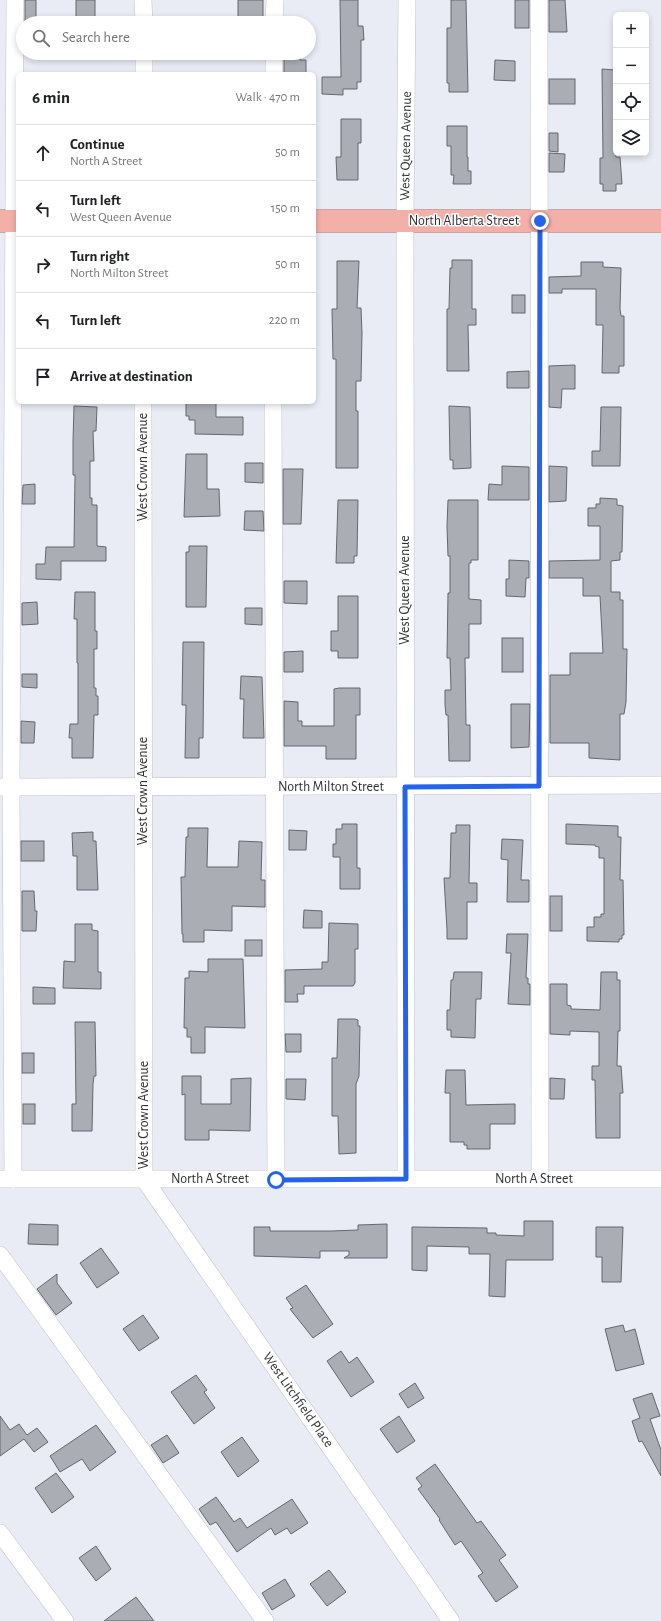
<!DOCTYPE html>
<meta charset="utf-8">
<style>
body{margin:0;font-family:"Alegreya Sans",sans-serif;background:#f2f2f2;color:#202124}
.controls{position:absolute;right:12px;top:12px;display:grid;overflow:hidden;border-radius:6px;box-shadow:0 2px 6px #0003}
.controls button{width:36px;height:36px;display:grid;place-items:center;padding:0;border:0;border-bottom:1px solid #e0e0e0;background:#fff;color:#202124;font:20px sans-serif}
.stop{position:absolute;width:12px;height:12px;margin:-9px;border:3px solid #2563eb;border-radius:50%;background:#fff}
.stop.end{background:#2563eb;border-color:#fff;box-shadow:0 1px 4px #0008}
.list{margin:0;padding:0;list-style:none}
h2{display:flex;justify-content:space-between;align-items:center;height:52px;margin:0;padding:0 16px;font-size:17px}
h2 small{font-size:13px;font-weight:400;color:#757577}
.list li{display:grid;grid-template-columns:26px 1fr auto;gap:12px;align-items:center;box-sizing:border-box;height:56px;padding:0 16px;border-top:1px solid #e0e0e0}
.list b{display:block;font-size:15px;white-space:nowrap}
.list p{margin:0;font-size:13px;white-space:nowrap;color:#757577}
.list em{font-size:13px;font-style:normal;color:#757577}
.icon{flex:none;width:22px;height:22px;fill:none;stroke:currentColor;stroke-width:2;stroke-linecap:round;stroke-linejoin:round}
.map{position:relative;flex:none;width:661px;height:1621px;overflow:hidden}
.search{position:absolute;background:#fff;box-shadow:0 2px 6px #0003;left:16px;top:16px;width:300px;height:44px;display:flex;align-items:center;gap:10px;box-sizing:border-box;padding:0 14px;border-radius:22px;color:#757577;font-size:15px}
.panel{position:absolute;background:#fff;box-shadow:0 2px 6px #0003;left:16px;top:72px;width:300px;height:332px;border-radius:6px}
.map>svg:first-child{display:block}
</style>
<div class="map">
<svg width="661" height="1621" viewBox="0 0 661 1621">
<rect width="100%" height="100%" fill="#e9ecf4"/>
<g fill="#abadb5" stroke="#64676e">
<rect x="25" y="0" width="11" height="23"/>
<rect x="76" y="0" width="19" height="23"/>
<rect x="238" y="0" width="25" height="23"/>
<path d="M340,0H358V26H363L364,40H361V82H357V89H343V95L322,94V77H341Z"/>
<path d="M451,0H466L468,92H449V83H447V28H451Z"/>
<rect x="515" y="0" width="14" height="28"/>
<path d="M549,0H565L567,32H549Z"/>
<path d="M284,53H300V60H306V74H284Z"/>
<path d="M495,60L515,61V81L494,80Z"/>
<path d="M602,69L616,70V157H620L622,184H616V191H603V184H600V158H603Z"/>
<rect x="549" y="79" width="26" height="25"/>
<path d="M341,119H361V143H358V180H337L336,157H341Z"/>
<path d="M447,126H467V157H468V171H471V184H453L454,175H451V146H447Z"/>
<path d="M549,133H558V152L549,151Z"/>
<path d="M549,153L565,154L564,172H549Z"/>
<path d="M452,260H472V309H476V325H468L469,371H447V309H449L450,268H452Z"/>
<path d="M337,261H359L357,308H361L362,333L361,381H356V411H358V468H336V359H333L332,309H337Z"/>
<path d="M581,262H603V267L621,268L620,309L621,316H624V366H619V373H602L603,325H596V289H562V293H549V277L581,276Z"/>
<rect x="512" y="295" width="13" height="18"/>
<path d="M575,365V389H562L561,408L549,407V366Z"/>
<path d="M529,371V388H507V372Z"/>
<path d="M186,402H216V417H243V435L195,434V420H189V416H186Z"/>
<path d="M74,406L97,407L96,431H93L94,461H90V498H92V505H97V546L106,547V561H61V580L36,579V564H45L46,547H74L75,475H73V441Z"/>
<path d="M449,406L470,407L471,468L453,469V460H450Z"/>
<path d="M601,407H621L620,466H592V451H600Z"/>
<path d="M186,454H207V489H219L220,516L184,517Z"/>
<path d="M245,463H263V483L245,482Z"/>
<path d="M502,466L529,467V500H488L489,484L502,485Z"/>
<path d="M549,466L567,467L566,501L549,502Z"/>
<path d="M283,469H303L301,524H283Z"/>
<path d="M35,484V504H22L23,485Z"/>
<path d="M600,498L617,499V505L623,506L622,552H620V560L611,561V592H620V600H623V649H627L626,702L624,714H620V760L589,758V743H550V675H570V653H603L600,596H583V578H549V561L600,560V526H588V508H596V504H600Z"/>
<path d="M338,500H358L357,556H354V563H336Z"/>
<path d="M448,500H478V560H471V563H469V599L481,600V624H469V658H465L466,725H470V761H449L448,715H446L445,705V690H451L450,658H447L448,593H450V556H448L447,526Z"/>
<path d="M245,511H263L264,531L244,530Z"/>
<path d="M189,546H207L206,607H186V552H189Z"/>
<path d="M509,560L529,561V578H526L525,597L506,596V579H509Z"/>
<path d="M284,581H307V604L284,603Z"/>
<path d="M75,592H95V631H97V649H94V688H96V696H98V715H94L93,758H72V738H69L70,724H78V663H77V619H74Z"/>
<path d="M338,596H358V658H338V651H331V631H338Z"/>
<path d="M37,602L38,624L22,625V603Z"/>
<path d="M245,608H262V625L245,624Z"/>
<rect x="502" y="638" width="21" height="34"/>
<path d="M183,642H204L203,738H199V758H185L186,705H182Z"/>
<path d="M303,651V672H284V652Z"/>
<path d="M22,674H37V688L22,687Z"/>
<path d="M241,676L262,677L264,738H243L244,699H240Z"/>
<path d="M339,688H360V715H356V759H326V746H284V701L298,702V721H302V726H334V689Z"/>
<path d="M511,704H530L529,747L511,748Z"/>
<path d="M21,721L35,722L34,743H21Z"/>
<path d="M342,824H357V868H360V889H340V857H333V844H336V829H342Z"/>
<path d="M566,824L618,826V837H621L620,880H623L624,935H622V939H619V942L587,941V927H594V917H601V914H604V858H599V847L595,846V845L566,844Z"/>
<path d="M456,825H470L469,883H477V902H467V939H447V930L444,878H450L451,833H456Z"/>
<path d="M188,828H208L207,867H238L239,841L262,842L261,880H265V907L232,906V931L204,930V942H183V934H182L181,877H185L186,837H188Z"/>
<path d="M289,830L307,831L306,850H289Z"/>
<path d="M93,832V841H96L98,890H77V856H73L72,833Z"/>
<path d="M502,839L523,840L521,880H529V902H507L508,860L501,859Z"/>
<rect x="21" y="841" width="23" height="20"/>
<path d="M22,891H34L35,911H37L36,931H22Z"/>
<rect x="550" y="896" width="12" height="35"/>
<path d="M304,910L322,911V928H303Z"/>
<path d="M329,923L358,924V949H355V983L353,986H304V994H297L298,1002H285V970L322,969V962H328Z"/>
<path d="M75,924H92V930L98,931V972H101V989L63,988L64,961L75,962Z"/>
<path d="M507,934H528L526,978H528V984H530V1005L508,1004L511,953H506Z"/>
<rect x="245" y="940" width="17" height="16"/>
<path d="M208,959H243L245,1028L205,1027V1053H191V1037H187V1028H184L185,978H189V971L208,972Z"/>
<path d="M454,972H482L481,999H476L475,1038L451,1037V1030H447V1010H450L451,980H453Z"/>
<path d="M601,972H617V980H620V1031H618L617,1066H621L623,1093H620V1138H596L595,1080H592V1066H599V1032L570,1031V1035L550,1034V984H567V1005L571,1006V1009L600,1010Z"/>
<path d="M33,987L55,988V1004H33Z"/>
<path d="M338,1019H355L358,1020V1026H360L359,1076L356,1084V1153L339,1154L338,1116H332V1058H337Z"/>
<path d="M75,1022H95L96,1076H94L93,1084L92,1131H72V1104H76Z"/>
<path d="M285,1034H301V1052H286Z"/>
<rect x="22" y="1053" width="12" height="20"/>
<path d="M446,1070H465L466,1105L515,1104V1124H490V1149H467V1145H464V1142H450V1093H445Z"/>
<path d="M182,1076H201V1104H231V1079L251,1078L250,1131L209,1130V1140H185V1094L182,1095Z"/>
<path d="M550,1078L565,1079L564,1099H550Z"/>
<path d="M286,1079H306L305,1100L286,1099Z"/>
<rect x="23" y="1104" width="12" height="20"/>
<path d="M524,1221H553V1260H506L505,1297L489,1296L490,1254H469V1247L427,1246V1271L412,1270V1227L487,1228V1233H496V1235L524,1236Z"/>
<path d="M29,1224L58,1225V1245L28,1244Z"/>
<path d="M387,1224V1258H344L349,1255V1251H320V1258L254,1256V1227H270V1231H331L358,1230V1225Z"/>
<path d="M596,1227H623L621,1282H602V1257H596Z"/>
<path d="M101,1248L119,1273L97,1288L80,1263Z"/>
<path d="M57,1274V1283L72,1303L56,1315L37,1289Z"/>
<path d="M306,1285L333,1324L313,1338L290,1309L293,1308L286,1298Z"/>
<path d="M143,1315L159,1338L139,1351L123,1329Z"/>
<path d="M623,1325L625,1332L635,1329L644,1364L616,1371L605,1329Z"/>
<path d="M341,1351L349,1363L357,1357L374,1382L351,1397L327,1361Z"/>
<path d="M196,1375L207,1390L204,1392L215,1408L194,1424L171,1392Z"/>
<path d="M415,1383L424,1398L408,1408L399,1394Z"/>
<path d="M652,1393L660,1416L650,1419L661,1450V1476L642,1441L639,1442L632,1421L640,1418L633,1399Z"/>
<path d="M0,1416L10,1430L19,1424L27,1435L37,1428L48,1442L34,1452L24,1439L0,1456Z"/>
<path d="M399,1416L415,1441L397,1453L380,1429Z"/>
<path d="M96,1425L116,1452L90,1471L82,1459L60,1472L50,1456Z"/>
<path d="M167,1435L179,1453L163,1463L151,1445Z"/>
<path d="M242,1437L259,1461L238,1477L221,1452Z"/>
<path d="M435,1464L477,1523L481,1521L506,1555L499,1560L518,1587L496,1602L478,1576L483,1573L461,1541L455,1545L439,1520L440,1519L418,1489L422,1486L416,1478Z"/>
<path d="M56,1473L74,1497L52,1513L35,1488Z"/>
<path d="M216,1497L234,1522L240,1518L247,1528L292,1499L308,1523L291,1534L287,1528L275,1535L271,1528L237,1552L216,1522L210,1525L199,1509Z"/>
<path d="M96,1546L111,1569L96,1581L79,1558Z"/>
<path d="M329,1570L346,1592L327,1606L310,1584Z"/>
<path d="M285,1579L295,1596L272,1610L262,1593Z"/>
<path d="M136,1597L154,1621H104Z"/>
</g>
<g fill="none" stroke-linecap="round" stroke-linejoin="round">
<defs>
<g id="minor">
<path d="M143,0L144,23"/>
<path d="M539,0L540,1179"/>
<path d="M274,23L275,0"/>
<path d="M144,53V74"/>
<path d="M274,74V53"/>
<path d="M143,402L144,1179L451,1621"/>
<path d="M273,402L276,1179"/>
<path d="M0,787L661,785"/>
<path d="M0,1179H661"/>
<path d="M13,1179L11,787L15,0"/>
<path d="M406,1179L405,221L407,0"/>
<path d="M0,1255L265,1621"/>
<path d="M0,1533L65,1621"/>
</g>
<g id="major">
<path d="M0,221H18"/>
<path d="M314,221H661"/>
</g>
</defs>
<use href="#minor" stroke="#bec1c9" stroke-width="18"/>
<use href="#major" stroke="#a8615a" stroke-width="23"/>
<use href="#minor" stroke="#fff" stroke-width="17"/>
<use href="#major" stroke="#f2b0a9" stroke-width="22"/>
</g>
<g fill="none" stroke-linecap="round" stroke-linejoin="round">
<path stroke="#2563eb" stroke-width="5" d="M276,1180L406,1179L405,787L539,786L540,221"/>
</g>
<g text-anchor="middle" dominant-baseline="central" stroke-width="3" stroke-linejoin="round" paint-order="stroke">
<g font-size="14" fill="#2f3033" stroke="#fff">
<text transform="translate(406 146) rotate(-89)">West Queen Avenue</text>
<text x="464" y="221">North Alberta Street</text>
<text transform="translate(143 467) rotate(-90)">West Crown Avenue</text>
<text transform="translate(405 590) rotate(-90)">West Queen Avenue</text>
<text x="331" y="787">North Milton Street</text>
<text transform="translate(143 791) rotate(-90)">West Crown Avenue</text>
<text transform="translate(144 1115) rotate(-90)">West Crown Avenue</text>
<text x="210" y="1179">North A Street</text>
<text x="534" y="1179">North A Street</text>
<text transform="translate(298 1400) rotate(55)">West Litchfield Place</text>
</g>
</g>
</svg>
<div class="controls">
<button>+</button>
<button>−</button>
<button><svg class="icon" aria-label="locate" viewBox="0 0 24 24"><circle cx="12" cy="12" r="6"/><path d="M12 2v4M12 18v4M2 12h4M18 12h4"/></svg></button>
<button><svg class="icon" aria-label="layers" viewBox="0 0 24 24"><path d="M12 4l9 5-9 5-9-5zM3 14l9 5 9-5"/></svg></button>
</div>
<div class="stop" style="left:276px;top:1180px"></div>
<div class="stop end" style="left:540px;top:221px"></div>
<div class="search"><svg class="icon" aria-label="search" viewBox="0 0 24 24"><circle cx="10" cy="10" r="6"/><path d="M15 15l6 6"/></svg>Search here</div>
<section class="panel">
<h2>6 min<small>Walk · 470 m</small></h2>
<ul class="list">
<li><svg class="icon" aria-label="ahead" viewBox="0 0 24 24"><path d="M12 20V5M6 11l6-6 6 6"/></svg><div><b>Continue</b><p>North A Street</p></div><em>50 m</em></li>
<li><svg class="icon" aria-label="left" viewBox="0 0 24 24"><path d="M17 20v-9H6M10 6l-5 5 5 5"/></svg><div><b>Turn left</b><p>West Queen Avenue</p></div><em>150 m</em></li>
<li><svg class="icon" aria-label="right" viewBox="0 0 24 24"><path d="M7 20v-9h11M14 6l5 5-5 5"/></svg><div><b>Turn right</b><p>North Milton Street</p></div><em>50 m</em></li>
<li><svg class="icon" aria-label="left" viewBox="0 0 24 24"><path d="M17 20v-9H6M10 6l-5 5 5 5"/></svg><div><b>Turn left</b></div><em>220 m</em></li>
<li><svg class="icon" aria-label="arrive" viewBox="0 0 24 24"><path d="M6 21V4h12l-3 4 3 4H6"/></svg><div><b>Arrive at destination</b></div></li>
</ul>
</section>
</div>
